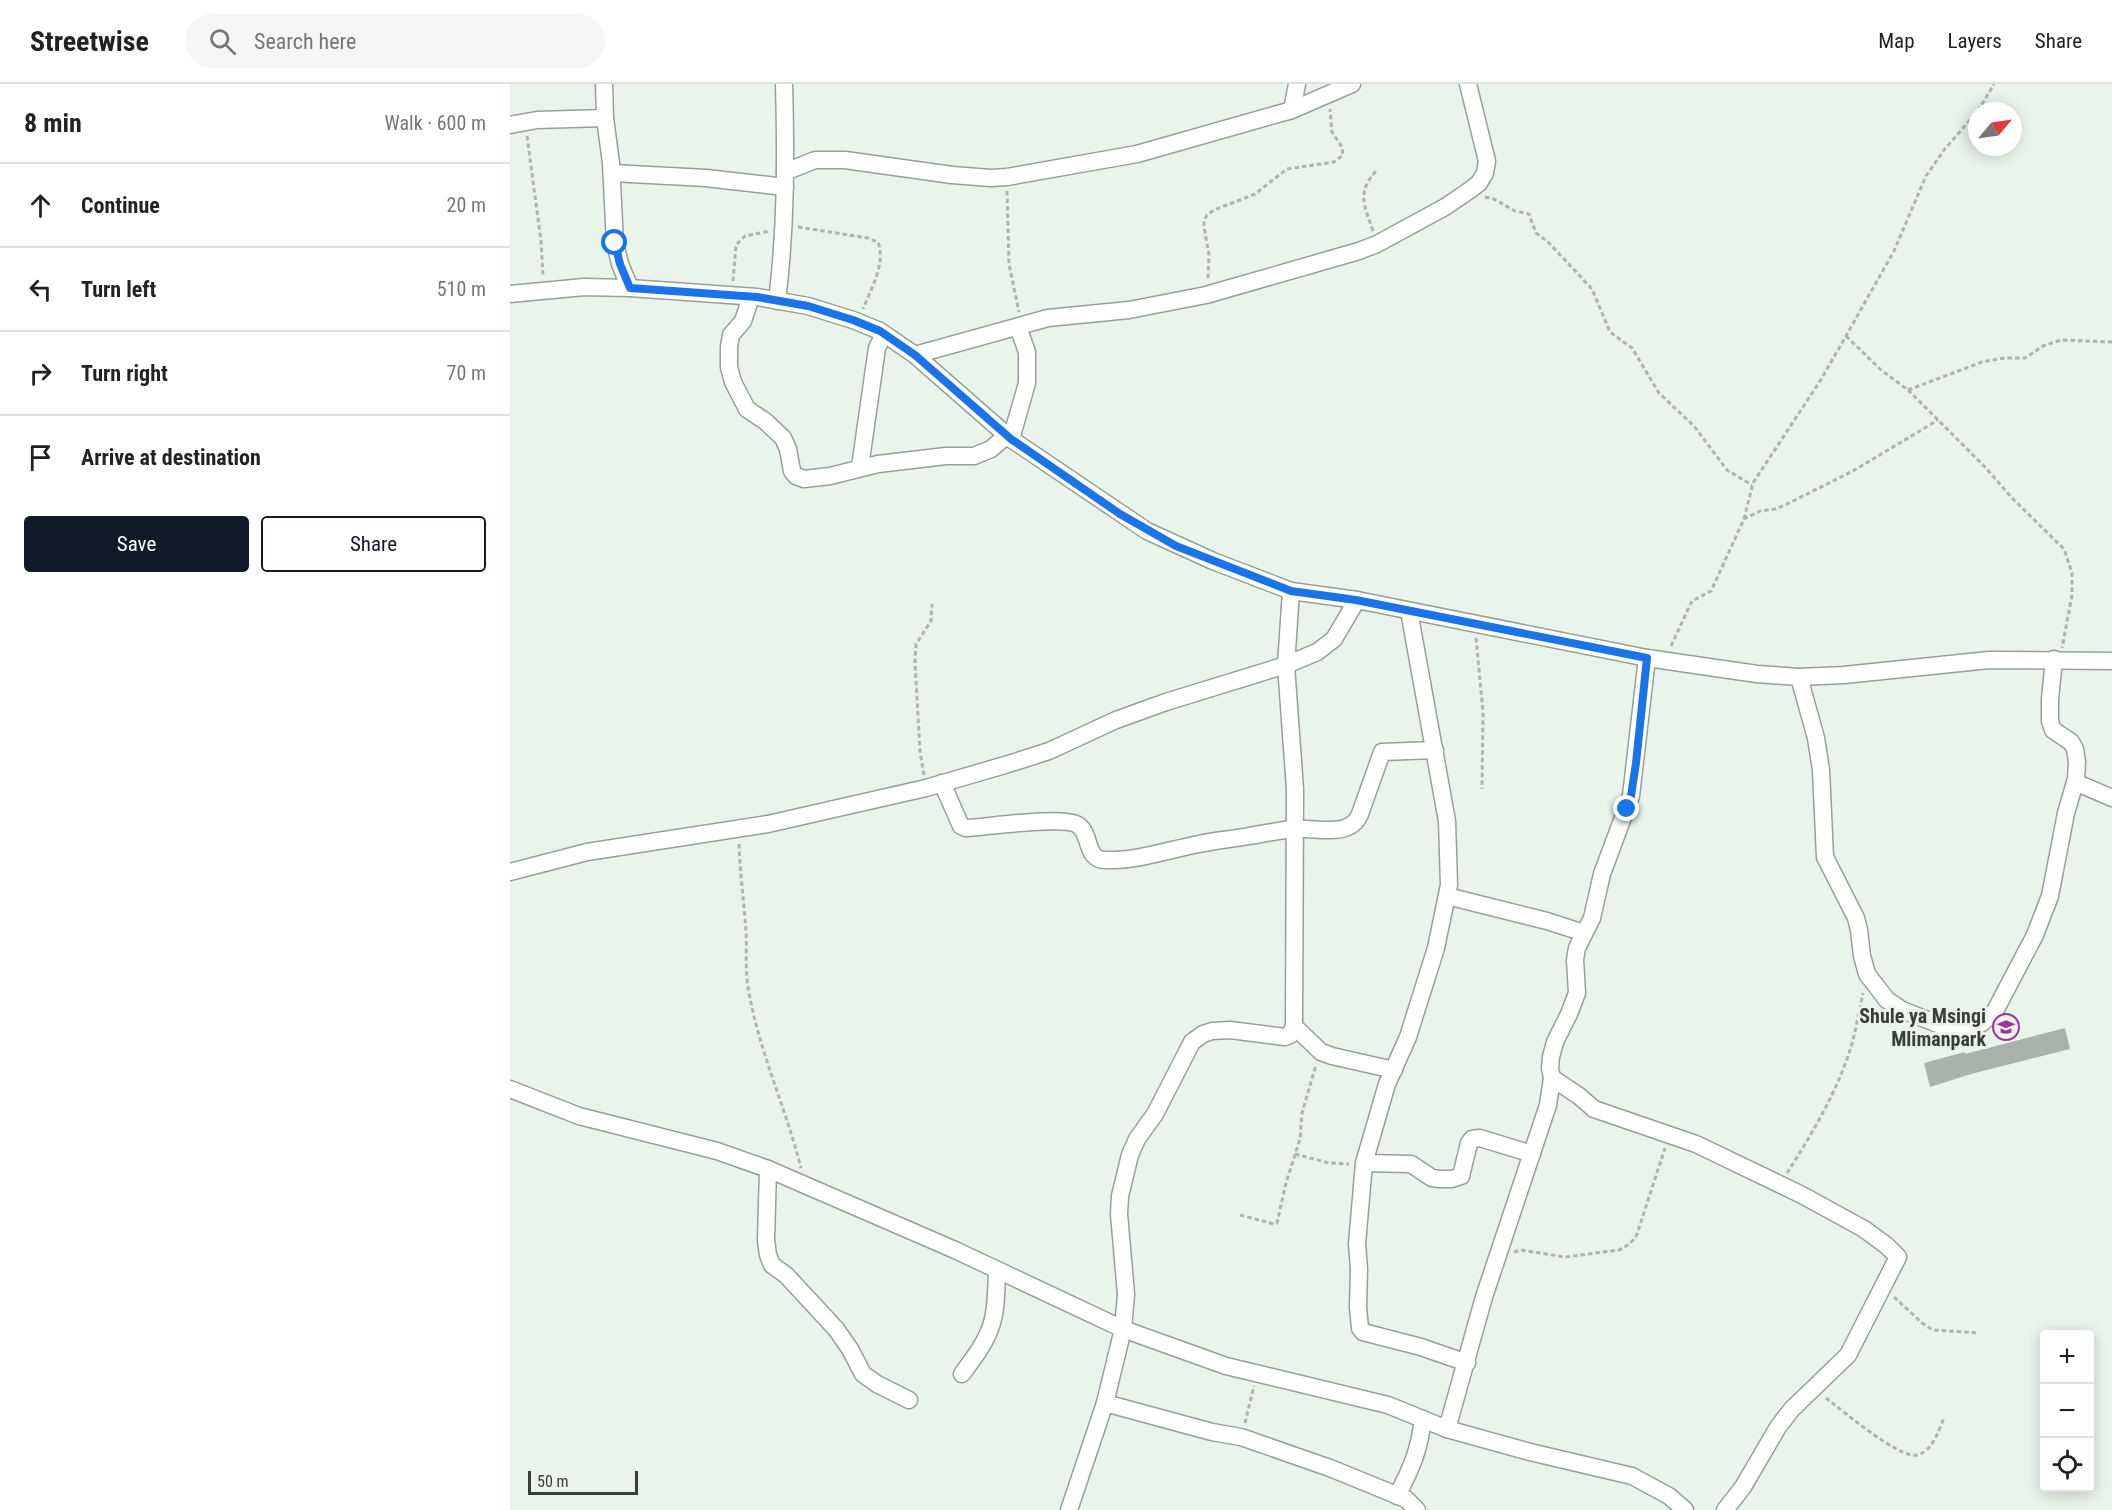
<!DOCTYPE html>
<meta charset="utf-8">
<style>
body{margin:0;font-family:"Roboto Condensed",sans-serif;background:#f6f6f6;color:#222}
.controls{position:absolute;right:18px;bottom:18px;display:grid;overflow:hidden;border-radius:6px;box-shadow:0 3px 15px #0003}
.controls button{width:54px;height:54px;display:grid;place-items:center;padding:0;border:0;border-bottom:2px solid #e0e0e0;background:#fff;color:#222;font:30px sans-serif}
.compass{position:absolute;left:1458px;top:18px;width:54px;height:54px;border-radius:50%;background:#fff;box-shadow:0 3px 15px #0003;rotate:61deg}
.scale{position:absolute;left:18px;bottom:15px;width:110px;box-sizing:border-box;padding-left:6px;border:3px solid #3a3e3a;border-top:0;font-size:16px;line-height:21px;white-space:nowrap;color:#3a3e3a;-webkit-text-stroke:4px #eaf4eb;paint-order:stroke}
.stop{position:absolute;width:18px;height:18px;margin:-14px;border:4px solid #1a73e8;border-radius:50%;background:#fff}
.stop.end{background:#1a73e8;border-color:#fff;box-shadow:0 2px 6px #0008}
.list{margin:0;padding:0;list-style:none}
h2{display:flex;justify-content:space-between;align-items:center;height:78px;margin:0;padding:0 24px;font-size:26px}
h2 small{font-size:20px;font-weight:400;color:#767676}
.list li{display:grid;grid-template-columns:39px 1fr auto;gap:18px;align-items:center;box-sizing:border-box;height:84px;padding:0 24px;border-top:2px solid #e0e0e0}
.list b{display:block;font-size:22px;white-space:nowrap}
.list em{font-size:20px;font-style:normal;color:#767676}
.actions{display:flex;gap:12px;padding:18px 24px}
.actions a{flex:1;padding:14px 0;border:2px solid #111827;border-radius:6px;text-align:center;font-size:21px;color:#111827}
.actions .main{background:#111827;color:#fff}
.icon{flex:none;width:33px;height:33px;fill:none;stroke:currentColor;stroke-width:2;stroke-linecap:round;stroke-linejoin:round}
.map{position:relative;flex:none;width:1602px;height:1426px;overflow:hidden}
header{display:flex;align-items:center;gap:36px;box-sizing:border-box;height:84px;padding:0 30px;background:#fff;border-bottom:2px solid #e0e0e0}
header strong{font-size:28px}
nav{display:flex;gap:33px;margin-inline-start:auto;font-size:21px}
.search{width:420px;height:54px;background:#f6f6f6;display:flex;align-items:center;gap:15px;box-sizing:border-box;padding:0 21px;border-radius:33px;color:#767676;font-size:22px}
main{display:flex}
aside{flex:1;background:#fff}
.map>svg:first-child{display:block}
</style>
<header>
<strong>Streetwise</strong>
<div class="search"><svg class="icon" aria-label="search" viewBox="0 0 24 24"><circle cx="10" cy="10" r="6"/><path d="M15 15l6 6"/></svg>Search here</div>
<nav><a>Map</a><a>Layers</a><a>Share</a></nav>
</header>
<main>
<aside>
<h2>8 min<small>Walk · 600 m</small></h2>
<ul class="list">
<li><svg class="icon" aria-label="ahead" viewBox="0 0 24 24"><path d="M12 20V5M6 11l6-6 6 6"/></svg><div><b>Continue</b></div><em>20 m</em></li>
<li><svg class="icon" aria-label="left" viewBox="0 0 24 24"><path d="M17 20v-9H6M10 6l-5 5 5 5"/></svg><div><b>Turn left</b></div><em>510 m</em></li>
<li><svg class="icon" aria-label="right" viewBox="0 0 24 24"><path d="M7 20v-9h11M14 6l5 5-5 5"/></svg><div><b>Turn right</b></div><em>70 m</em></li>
<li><svg class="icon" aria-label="arrive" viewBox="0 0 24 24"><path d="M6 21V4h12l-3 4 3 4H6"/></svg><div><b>Arrive at destination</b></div></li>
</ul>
<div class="actions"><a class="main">Save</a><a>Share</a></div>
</aside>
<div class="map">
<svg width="1602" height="1426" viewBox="0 0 1602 1426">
<rect width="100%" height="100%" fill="#eaf4eb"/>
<path fill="#aab3ab" d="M1555,944L1560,965L1461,990L1420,1003L1414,979L1455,968V970Z"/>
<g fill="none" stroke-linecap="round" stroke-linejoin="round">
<defs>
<g id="minor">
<path d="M94,0L95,34L101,79L105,159L110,180L120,204"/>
<path d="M782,26L787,0"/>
<path d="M0,41L27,36L95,34"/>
<path d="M275,88L305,76H335L442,91L481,94L497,93L627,70L782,26L842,0"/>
<path d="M102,89L196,94L275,103"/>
<path d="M0,210L74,203L120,204L247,213L298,222L343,236L370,247L405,271L501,355L637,447L703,477L781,507L847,516L1137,574L1247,590L1289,593L1334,591L1479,576L1602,577"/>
<path d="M241,213L233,237L221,251L219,263V283L223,298L237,325L255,337L273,354L278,365L282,387L286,392L294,395L320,392L368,380L436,372H464L481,365L497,351"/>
<path d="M267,217C276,145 276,73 274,0"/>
<path d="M405,271L538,234L619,226L696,211L849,167L867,160L935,123L960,106L969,99L975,89L977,77L958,0"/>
<path d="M501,355L517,299V268L508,243"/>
<path d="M350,383L367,264L374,250"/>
<path d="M899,527L937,737L939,801L926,864L898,953L877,1000L854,1079L847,1160L849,1185L848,1223L850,1244L853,1248L911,1263L957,1279"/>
<path d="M1289,593L1306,654L1311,686L1315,773L1346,834L1349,846L1352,872L1357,890L1377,916L1392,926L1438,944L1461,943L1472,939L1485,927L1525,851L1540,812L1556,729L1566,695L1567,678L1565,665L1561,658L1543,646L1540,637V615L1544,575"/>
<path d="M1565,698L1602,714"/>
<path d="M432,699L451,742L456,744C478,743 549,732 566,740C582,747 574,776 595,776C627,777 658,766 689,760C706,756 723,755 739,752C754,750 769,746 784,745C806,743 840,755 850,730L872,668L925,666"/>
<path d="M0,788L77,768L258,740L416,704L495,681L539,667L606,636L656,618L776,581L807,568L824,555L847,516"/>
<path d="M937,812L1037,837L1074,849"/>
<path d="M784,942L811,968L822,972L884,986"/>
<path d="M1042,994L1069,1012L1084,1025L1186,1060L1292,1111L1354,1145L1377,1162L1388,1173L1338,1271L1282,1325L1268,1343L1233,1403L1215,1426"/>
<path d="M0,1005L69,1032L207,1067L258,1085L445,1166L613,1245L716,1282L878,1321L937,1345L1020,1368L1122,1392L1159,1412L1175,1426"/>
<path d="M854,1079L901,1080L922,1094L929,1095H942L951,1092L959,1059L962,1055L970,1054L1022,1070"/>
<path d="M258,1085L256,1156L258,1171L262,1181L276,1191L326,1245L340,1265L353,1290L367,1300L399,1316"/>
<path d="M452,1290C463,1275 475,1260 481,1242C487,1225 486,1204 487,1186"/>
<path d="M595,1319L702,1348L731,1353L820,1384L896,1415L907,1426"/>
<path d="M937,1345L974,1213L1038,1021L1042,994L1040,984L1041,973L1045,958L1059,930L1067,909L1065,876L1067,864L1082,834L1092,790L1121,712L1137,574"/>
<path d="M887,1412C902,1383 909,1367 913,1335"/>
<path d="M559,1426L595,1319L613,1245L616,1210L609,1130L610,1112L620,1071L627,1055L645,1030L682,958L693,950L702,947L720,946L775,953L780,951L784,942L785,705L776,581L781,507"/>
</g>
</defs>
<use href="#minor" stroke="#97a098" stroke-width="19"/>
<g stroke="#acb4ad" stroke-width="3" stroke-dasharray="4.5 3" stroke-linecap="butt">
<path d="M1468,27L1484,0"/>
<path d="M17,52L31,157L33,191"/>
<path d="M497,107L499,180L509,228"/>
<path d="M975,113L984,115L1005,127L1019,130L1026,149L1038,158L1082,205L1100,248L1122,264L1149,309L1184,342L1217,386L1242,401"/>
<path d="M288,143L358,154L368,158C376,180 361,205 353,225"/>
<path d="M863,147C854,120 846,109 867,86"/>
<path d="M698,194L699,171L694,143V137L697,131L704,126L745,110L777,85L824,78L833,71L832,63L822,48L820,25"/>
<path d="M223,197L226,161L235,152L260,147"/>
<path d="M1336,252L1371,286L1398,306L1475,383L1503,415L1554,465L1562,489V511L1552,564"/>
<path d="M1398,306L1472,278L1494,274H1515L1533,262L1551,256L1602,258"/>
<path d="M1234,435L1243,399L1310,297L1332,259L1384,167L1416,92L1434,66L1467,28"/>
<path d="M966,554L973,628L972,705"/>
<path d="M1161,562L1182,517L1201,507L1234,435L1250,427L1265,425L1275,421L1343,387L1428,336"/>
<path d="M414,691L410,667L405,579L406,560L421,537L422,520"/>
<path d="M229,760C230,790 234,818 236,848C237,866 235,885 238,903C248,965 276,1024 291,1084"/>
<path d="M785,1070L819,1079L839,1080"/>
<path d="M1277,1089C1302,1050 1327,1008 1341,963C1346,946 1349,927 1353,909"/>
<path d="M730,1131L764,1140L767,1139L776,1099L790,1055L792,1029L806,981"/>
<path d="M1004,1168L1011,1166L1055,1173L1109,1166C1117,1162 1123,1158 1127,1150L1155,1064"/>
<path d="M1384,1213L1412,1239L1423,1246L1469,1249"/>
<path d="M1316,1314C1332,1326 1389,1375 1407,1371C1422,1368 1429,1346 1434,1334"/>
<path d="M735,1339L744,1302"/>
</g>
<use href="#minor" stroke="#fff" stroke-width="16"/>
</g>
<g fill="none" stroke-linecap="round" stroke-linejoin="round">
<path stroke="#1a73e8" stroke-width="8" d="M105,159L110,180L120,204L247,213L298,222L343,236L370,247L405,271L501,355L610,430L666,462L781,507L846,516L1137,574L1126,679L1121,712L1117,725"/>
</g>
<defs>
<symbol id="school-ring" viewBox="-11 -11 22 22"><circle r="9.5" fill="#eaf4eb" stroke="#9d379c" stroke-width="1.5"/><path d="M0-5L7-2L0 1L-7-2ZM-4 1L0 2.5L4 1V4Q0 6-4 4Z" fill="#9d379c"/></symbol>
</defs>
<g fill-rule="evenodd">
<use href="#school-ring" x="1481" y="928" width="30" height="30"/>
</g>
<g text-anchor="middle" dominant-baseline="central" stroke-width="6" stroke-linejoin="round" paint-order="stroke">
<g font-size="20" font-weight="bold" fill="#3a3e3a" stroke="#eaf4eb" text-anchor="end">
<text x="1476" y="932">Shule ya Msingi<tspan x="1476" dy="23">Mlimanpark</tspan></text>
</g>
</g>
</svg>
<div class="controls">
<button>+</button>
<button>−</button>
<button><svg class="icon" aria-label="locate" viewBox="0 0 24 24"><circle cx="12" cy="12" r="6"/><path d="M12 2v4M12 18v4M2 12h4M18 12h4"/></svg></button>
</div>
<svg class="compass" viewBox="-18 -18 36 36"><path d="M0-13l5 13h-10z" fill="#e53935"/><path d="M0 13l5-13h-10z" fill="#767676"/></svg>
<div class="scale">50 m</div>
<div class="stop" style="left:105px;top:159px"></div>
<div class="stop end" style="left:1117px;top:725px"></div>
</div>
</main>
